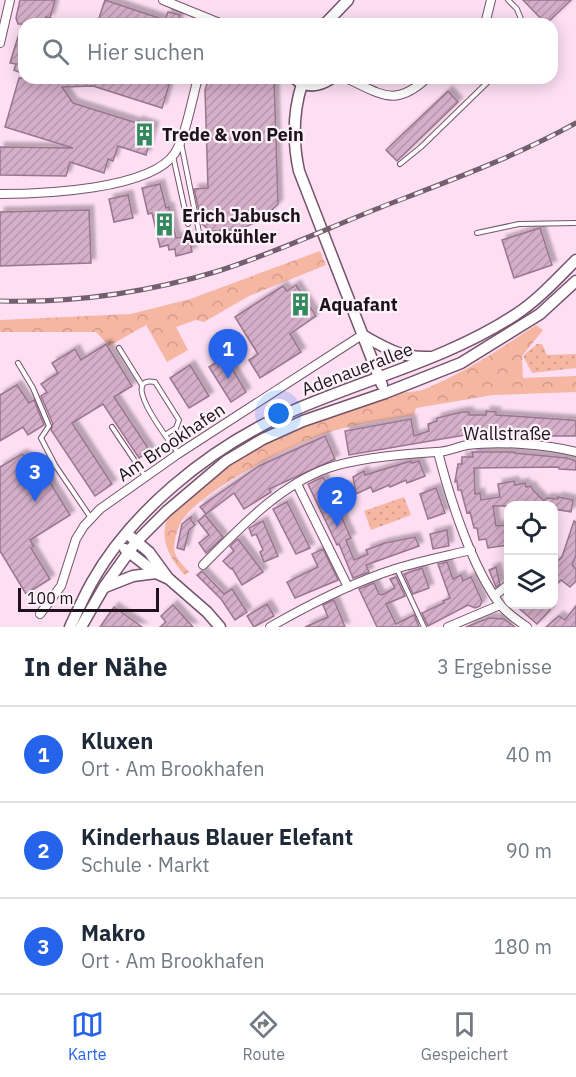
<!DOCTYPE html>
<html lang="de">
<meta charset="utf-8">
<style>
body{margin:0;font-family:"IBM Plex Sans",sans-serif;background:#f2f2f3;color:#1f2937}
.controls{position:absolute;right:18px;bottom:18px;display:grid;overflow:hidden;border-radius:12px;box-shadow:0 3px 15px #0003}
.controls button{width:54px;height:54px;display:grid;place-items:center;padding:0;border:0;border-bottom:2px solid #e0e1e3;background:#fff;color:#1f2937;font:30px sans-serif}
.scale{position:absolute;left:18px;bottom:15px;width:141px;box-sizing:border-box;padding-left:6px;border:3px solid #20121c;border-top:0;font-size:16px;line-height:21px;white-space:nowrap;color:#20121c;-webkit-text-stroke:4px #fbf3f9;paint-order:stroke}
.you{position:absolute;left:279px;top:414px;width:21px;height:21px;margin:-15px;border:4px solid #fff;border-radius:50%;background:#1a73e8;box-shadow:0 0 0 9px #1a73e833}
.badge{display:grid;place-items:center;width:39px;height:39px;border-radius:50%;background:#2563eb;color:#fff;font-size:20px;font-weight:700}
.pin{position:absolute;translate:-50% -50px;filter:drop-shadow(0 2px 3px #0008)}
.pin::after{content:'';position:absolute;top:32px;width:21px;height:18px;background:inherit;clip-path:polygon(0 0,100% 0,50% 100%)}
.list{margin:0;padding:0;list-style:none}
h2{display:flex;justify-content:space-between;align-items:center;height:78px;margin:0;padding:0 24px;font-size:26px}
h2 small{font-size:20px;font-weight:400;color:#747a83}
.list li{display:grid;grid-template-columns:39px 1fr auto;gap:18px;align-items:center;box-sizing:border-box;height:96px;padding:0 24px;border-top:2px solid #e0e1e3}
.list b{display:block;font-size:22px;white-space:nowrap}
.list p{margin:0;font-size:20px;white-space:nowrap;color:#747a83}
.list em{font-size:20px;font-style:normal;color:#747a83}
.icon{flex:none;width:33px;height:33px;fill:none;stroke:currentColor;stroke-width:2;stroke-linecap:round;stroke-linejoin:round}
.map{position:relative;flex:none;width:576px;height:627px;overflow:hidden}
.search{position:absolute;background:#fff;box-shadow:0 3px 15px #0003;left:18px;right:18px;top:18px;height:66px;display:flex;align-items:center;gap:15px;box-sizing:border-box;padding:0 21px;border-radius:18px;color:#747a83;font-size:22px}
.sheet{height:366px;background:#fff}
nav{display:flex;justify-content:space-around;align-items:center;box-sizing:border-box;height:84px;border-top:2px solid #e0e1e3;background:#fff;font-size:16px;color:#747a83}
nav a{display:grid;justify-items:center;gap:3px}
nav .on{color:#2563eb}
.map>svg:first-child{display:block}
</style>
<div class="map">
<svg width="576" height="627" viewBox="0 0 576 627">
<defs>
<pattern id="forest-crowns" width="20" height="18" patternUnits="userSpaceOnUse" patternTransform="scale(1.5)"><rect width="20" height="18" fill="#f5b6a2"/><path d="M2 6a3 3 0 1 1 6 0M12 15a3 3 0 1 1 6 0" fill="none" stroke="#d29b8b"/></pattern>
<pattern id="park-dots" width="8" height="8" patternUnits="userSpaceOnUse" patternTransform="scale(1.5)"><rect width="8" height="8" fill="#f5b6a2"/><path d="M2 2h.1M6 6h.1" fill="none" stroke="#d29b8b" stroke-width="1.8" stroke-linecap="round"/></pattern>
<pattern id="building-hatch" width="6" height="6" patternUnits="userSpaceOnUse" patternTransform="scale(1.5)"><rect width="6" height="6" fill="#d5afc9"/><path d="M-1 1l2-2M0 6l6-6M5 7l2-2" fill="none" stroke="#b796ac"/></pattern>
<filter id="shadow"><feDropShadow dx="4.5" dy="-4.5" stdDeviation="1.5" flood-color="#0004"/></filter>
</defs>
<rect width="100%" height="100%" fill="#fddef3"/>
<g fill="url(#forest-crowns)">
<path d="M320,251L326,265L249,296L204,322L196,320L176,327L188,350L167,362L146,325L109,346L96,332H0V320L131,314L190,299Z"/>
<path d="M536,325L543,330L522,356L523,378L576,376V392L493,395L416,408L414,415C388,420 359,423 333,431C296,442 200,490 181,522C177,529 174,542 174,549C175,558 183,565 189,572L185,575C171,561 158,538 168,518C172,509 183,502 191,495C247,443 322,418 394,394C404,391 415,393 425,389C465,372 500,349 536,325Z"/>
</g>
<g fill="url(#park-dots)">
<path d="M537,344H542L547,355L576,354V368L532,373L523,356Z"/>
<path d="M404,497L411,515L371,530L364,511Z"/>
</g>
<g fill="url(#building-hatch)" stroke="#99768e" stroke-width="1.5" filter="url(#shadow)">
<path d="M20,0H55L50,18L46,17L45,24H24V74L14,70L16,64L10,63L22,24H18L16,18Z"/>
<path d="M105,0L165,20L168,12L180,15L177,24H97Z"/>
<path d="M523,0H571L546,24Z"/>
<path d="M19,78H171L162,108L93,86L62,87L73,103L137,123L138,121L154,126L146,155L118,146L113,161L108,159L104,173L70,162L66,176L0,175V147L73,148L5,127Z"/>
<path d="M209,78H274L278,204L260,221L237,230L210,231L202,224L194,189L208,188L205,90Z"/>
<path d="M448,91L458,102L397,161L386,150Z"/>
<path d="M160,184L166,208L169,207L176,238L189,236L192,252L176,256L175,249L169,250L168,245L160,247L152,213L148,214L142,188Z"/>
<path d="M128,195L133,218L114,222L109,199Z"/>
<path d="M89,210L91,263L0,266V212Z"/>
<path d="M540,228L552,265L514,278L502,240Z"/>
<path d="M296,285L316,316L290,334L301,352L260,378L249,360L258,354L235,317L283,286L287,291Z"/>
<path d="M106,344L132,386L114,397L150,451L139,458L103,404L72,423L112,484L95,496L51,430L53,424L41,396L47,392L41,384L58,373L52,363L75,349L81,360Z"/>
<path d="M225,357L246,392L231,402L209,367Z"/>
<path d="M190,365L209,396L189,408L170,378Z"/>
<path d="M17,385L29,403L34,400L44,425L28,435L23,427L0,441V395Z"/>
<path d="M486,411L496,412V415L571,420L576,421V436H537L521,434L465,435L349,455L345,431L411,419L414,436L429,431L428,424L437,421V418L462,412H469V415H486Z"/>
<path d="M325,436L335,459L269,489L271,492L244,509L234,493L206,514L200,507L259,466Z"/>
<path d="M472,452H514V453L567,458L576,461V470L559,469L558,467L474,468L475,494L480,493L481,500L500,497L498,484L514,481L515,485L525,483L526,487L531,486L533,490L544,501L547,498L558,499V497L573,500L571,512L554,509V506H493L496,526L508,525V545L488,548L486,539L479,540L477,528H474L470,512L467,513L461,490H458L457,481L455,482L458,464H462V457H473Z"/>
<path d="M22,454L38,463L70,515L30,540L34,546L31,548L50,579L26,594L0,551V467Z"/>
<path d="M411,461L412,463L419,461L425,476L407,483L406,480L390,487L389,485L373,492L371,487L356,494L353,477L364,471L365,475Z"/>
<path d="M323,477L331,494L347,486L352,496L341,501L343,504L337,507L351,538L346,540L354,560L368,554L366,550L385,543L415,537L419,546L366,565L369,572L353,578L339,544L337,545L308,484Z"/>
<path d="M436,488L445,513L428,519L420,494Z"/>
<path d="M287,502L310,548L296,554L273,509Z"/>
<path d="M205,515L223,537L206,553L199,543L209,535L198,521Z"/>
<path d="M191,517V520L195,525L189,530L184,550L177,548L182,524Z"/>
<path d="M263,521L278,556L264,562L260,552L263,550L256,534L252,536L249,528Z"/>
<path d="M574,521L576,522V555L572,565L576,569V581L570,587L561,580L554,587V564L562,557Z"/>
<path d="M447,530L449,546L433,549L430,534Z"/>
<path d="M238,539L263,572L242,585L232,568L231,569L223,561L234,551L230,546Z"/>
<path d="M323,549L338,580L295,598L287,582L318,567L312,554Z"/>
<path d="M447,562L453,579L461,575L463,581L471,577L482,601L480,606L475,608L468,605L428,626L422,613L444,603L443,601L450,598L438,564Z"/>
<path d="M496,567L500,584L496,587L489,570Z"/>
<path d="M422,568L429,588L413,594L404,574Z"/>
<path d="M202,571L224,594L232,589L247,612L235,620L221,599L197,575Z"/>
<path d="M396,577L405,596L386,604L396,624L414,615L419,627H377L359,589L374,583L379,594L382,595L395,588L390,579Z"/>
<path d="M334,600L345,627H305L328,617L323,605Z"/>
<path d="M267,604L274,616L254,627L247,616Z"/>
<path d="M514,604H549L547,607L550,610L537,624Z"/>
<path d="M173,605L193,627H160L166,622L161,616Z"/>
<path d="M576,606V627H546L559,616L565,620Z"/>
<path d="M114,607L142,627H100Z"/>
<path d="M489,618L504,619L515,627H466Z"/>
</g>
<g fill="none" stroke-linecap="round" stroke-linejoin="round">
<defs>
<g id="lane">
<path d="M508,0L517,9L523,24"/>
<path d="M181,143L199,232L215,241L244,232"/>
<path d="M173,156L188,224"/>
<path d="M400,164L421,147L492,78"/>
<path d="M477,233L519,224L576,223"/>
<path d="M119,348L142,385"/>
<path d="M18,363L33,388L49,426L41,438L55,465L91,518"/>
<path d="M112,427L145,476"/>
<path d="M165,435L176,428L179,420L155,382C117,375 171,443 178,453"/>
<path d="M397,569L424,627"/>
</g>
<g id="street">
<path d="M163,0L222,24"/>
<path d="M485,24L491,0"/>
<path d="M0,43L10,0"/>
<path d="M346,78C381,94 395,108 427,78"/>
<path d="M0,194C41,194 151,190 175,153C186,135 192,99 198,78"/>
<path d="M438,452C450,499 471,565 499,603C506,613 517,620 527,627"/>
<path d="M297,484L348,587"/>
<path d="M203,565C239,529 278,486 328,468C357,458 405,454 436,452C447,452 457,447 467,445C498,441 546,444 576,452"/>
<path d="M494,596L508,585"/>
<path d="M40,614L61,586L76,539L84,526L100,509L178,454L362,335"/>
<path d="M270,627C310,604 351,583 395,569C420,561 446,556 471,550"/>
<path d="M448,627L500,605"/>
</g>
<g id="secondary">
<path d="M325,24L348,0"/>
<path d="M294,78C307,89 319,87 332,78"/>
<path d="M302,84C293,112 293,143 299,171L382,385"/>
<path d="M362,335C386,348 400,358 429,357"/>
<path d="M131,537L149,552L168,578"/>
<path d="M125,549L156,573L169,579L207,612L220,627"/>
<path d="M105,587L133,576L156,573"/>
<path d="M70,627C77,612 84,596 92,582C132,511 208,450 281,416C359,380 443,362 515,315C538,300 557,279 576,260"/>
<path d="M81,627L104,587L136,542L167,511L226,461L263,439L303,421L385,393L461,363L540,314L576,281"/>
</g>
</defs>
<use href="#lane" stroke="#74536a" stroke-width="6"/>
<use href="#street" stroke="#74536a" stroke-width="10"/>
<use href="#secondary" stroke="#74536a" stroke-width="13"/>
<use href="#lane" stroke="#fff" stroke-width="4"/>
<use href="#street" stroke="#fff" stroke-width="8"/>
<use href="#secondary" stroke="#fff" stroke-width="10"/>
<defs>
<path id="rail" d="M0,301C73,303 145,293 215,272C273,254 328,228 384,206C449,181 515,157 576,123"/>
</defs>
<use href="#rail" stroke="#725e6c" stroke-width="5"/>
<use href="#rail" stroke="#fbf3f9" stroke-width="3" stroke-dasharray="9" stroke-linecap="butt"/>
</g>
<defs>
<symbol id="building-bare" viewBox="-9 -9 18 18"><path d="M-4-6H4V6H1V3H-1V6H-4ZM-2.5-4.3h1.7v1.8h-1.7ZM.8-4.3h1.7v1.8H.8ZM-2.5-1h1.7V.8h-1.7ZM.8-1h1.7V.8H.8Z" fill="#32895d" stroke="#fbf3f9" stroke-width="2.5" paint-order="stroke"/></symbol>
</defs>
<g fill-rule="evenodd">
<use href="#building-bare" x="128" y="118" width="33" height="33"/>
<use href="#building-bare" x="148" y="208" width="33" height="33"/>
<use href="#building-bare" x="284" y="288" width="33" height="33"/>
</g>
<g text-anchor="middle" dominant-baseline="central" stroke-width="4.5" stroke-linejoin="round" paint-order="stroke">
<g font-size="18" font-weight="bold" fill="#20121c" stroke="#fbf3f9" text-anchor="start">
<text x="162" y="134">Trede &amp; von Pein</text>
<text x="182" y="215">Erich Jabusch<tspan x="182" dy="21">Autokühler</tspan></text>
<text x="319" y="304">Aquafant</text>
</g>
<g font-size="18" fill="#20121c" stroke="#fbf3f9">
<text transform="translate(357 369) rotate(-21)">Adenauerallee</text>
<text x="507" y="433">Wallstraße</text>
<text transform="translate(171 442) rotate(-34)">Am Brookhafen</text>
</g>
</g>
</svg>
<div class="controls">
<button><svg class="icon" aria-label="locate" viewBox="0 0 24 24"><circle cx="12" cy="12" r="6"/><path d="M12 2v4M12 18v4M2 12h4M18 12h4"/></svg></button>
<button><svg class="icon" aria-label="layers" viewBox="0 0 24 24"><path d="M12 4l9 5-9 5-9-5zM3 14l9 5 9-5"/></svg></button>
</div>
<div class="scale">100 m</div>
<div class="you"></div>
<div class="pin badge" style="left:228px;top:379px">1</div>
<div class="pin badge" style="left:337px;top:527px">2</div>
<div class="pin badge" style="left:35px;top:502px">3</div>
<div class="search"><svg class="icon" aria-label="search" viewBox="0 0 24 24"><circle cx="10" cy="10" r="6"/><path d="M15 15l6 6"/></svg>Hier suchen</div>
</div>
<section class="sheet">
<h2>In der Nähe<small>3 Ergebnisse</small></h2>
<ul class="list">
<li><span class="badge">1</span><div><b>Kluxen</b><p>Ort · Am Brookhafen</p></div><em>40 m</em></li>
<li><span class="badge">2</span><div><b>Kinderhaus Blauer Elefant</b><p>Schule · Markt</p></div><em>90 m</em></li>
<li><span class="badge">3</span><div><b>Makro</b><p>Ort · Am Brookhafen</p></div><em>180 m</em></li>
</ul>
</section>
<nav>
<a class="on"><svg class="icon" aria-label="map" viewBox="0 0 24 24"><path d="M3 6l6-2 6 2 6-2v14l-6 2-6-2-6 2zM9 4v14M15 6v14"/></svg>Karte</a>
<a><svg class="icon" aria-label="directions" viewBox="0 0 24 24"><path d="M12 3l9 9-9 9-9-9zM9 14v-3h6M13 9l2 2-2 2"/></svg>Route</a>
<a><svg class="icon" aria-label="saved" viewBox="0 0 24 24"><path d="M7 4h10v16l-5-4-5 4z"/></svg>Gespeichert</a>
</nav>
